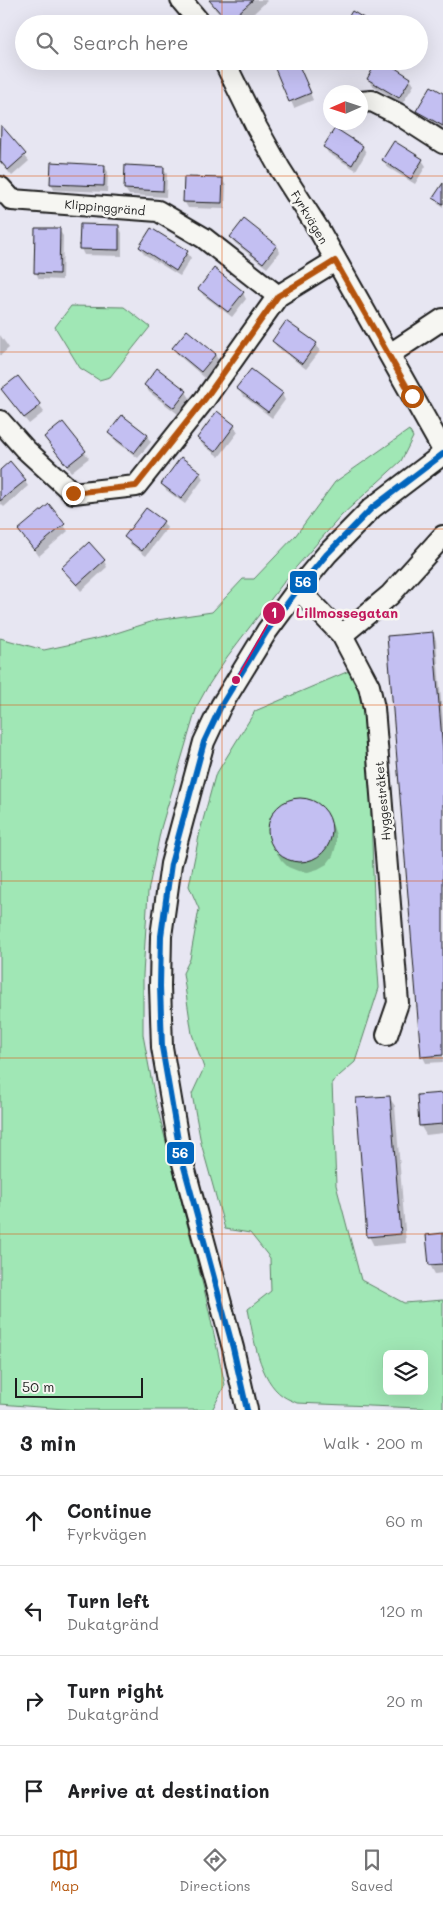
<!DOCTYPE html>
<meta charset="utf-8">
<style>
body{margin:0;font-family:Mali,sans-serif;background:#f6f6f6;color:#202124}
.controls{position:absolute;right:15px;bottom:15px;display:grid;overflow:hidden;border-radius:8px;box-shadow:0 5px 20px #0002}
.controls button{width:45px;height:45px;display:grid;place-items:center;padding:0;border:0;border-bottom:1px solid #e0e0e0;background:#fff;color:#202124;font:25px sans-serif}
.compass{position:absolute;left:323px;top:85px;width:45px;height:45px;border-radius:50%;background:#fff;box-shadow:0 5px 20px #0002;rotate:267deg}
.scale{position:absolute;left:15px;bottom:12px;width:128px;box-sizing:border-box;padding-left:5px;border:2px solid #1c1c1c;border-top:0;font-size:14px;line-height:18px;white-space:nowrap;color:#1c1c1c;-webkit-text-stroke:4px #f6f6f2;paint-order:stroke}
.stop{position:absolute;width:15px;height:15px;margin:-11px;border:4px solid #b45309;border-radius:50%;background:#fff}
.stop.end{background:#b45309;border-color:#fff;box-shadow:0 1px 5px #0008}
.list{margin:0;padding:0;list-style:none}
h2{display:flex;justify-content:space-between;align-items:center;height:65px;margin:0;padding:0 20px;font-size:21px}
h2 small{font-size:16px;font-weight:400;color:#757577}
.list li{display:grid;grid-template-columns:32px 1fr auto;gap:15px;align-items:center;box-sizing:border-box;height:90px;padding:0 20px;border-top:1px solid #e0e0e0}
.list b{display:block;font-size:19px;white-space:nowrap}
.list p{margin:0;font-size:16px;white-space:nowrap;color:#757577}
.list em{font-size:16px;font-style:normal;color:#757577}
.icon{flex:none;width:28px;height:28px;fill:none;stroke:currentColor;stroke-width:2;stroke-linecap:round;stroke-linejoin:round}
.map{position:relative;flex:none;width:443px;height:1410px;overflow:hidden}
.search{position:absolute;background:#fff;box-shadow:0 5px 20px #0002;left:15px;right:15px;top:15px;height:55px;display:flex;align-items:center;gap:12px;box-sizing:border-box;padding:0 18px;border-radius:28px;color:#757577;font-size:19px}
.sheet{height:425px;background:#fff}
nav{display:flex;justify-content:space-around;align-items:center;box-sizing:border-box;height:70px;border-top:1px solid #e0e0e0;background:#fff;font-size:14px;color:#757577}
nav a{display:grid;justify-items:center;gap:2px}
nav .on{color:#b45309}
.map>svg:first-child{display:block}
</style>
<div class="map">
<svg width="443" height="1410" viewBox="0 0 443 1410">
<rect width="100%" height="100%" fill="#e7e6f2"/>
<filter id="ink" filterUnits="userSpaceOnUse"><feTurbulence type="fractalNoise" baseFrequency=".02" numOctaves="2"/><feDisplacementMap in="SourceGraphic" scale="10" xChannelSelector="R" yChannelSelector="G"/><feConvolveMatrix kernelMatrix="1 2 1 2 8 2 1 2 1" color-interpolation-filters="sRGB"/></filter>
<g filter="url(#ink)">
<g fill="#a0e7b5" stroke="#5e8268" fill-rule="evenodd">
<path d="M71,306L124,307L150,327L110,377L99,380L80,368L55,327Z"/>
<path d="M409,430L413,437L401,461L341,516L290,574L227,657L208,686L197,706L161,828L148,892L143,975V1035L155,1099L205,1293L225,1385L212,1410H77L0,1404V638L44,650L104,637L157,620L212,612L243,579H254L296,535L335,482Z"/>
<path d="M349,671L359,686L369,757L375,928L379,988L355,1062L332,1082L336,1185L361,1280L404,1303L443,1300V1409L297,1403C293,1401 287,1399 283,1396C259,1380 253,1335 248,1309L271,1291L270,1258L250,1233L225,1229L201,1143L192,1094L204,1068L192,1034L183,973L190,959L199,909L189,886L200,831L215,776L255,711ZM387,1354H424V1391H387Z"/>
</g>
<g fill="#0003">
<path d="M210,0H266L267,1L242,24H228L215,9Z"/>
<path d="M297,61L313,100L294,108L275,64Z"/>
<path d="M368,79H410L414,85L402,104L372,85Z"/>
<path d="M443,94V130L421,117L418,111Z"/>
<path d="M1,127L29,161L12,176L0,162Z"/>
<path d="M335,130L363,147L366,153L356,170L328,153L325,147Z"/>
<path d="M395,143L422,160L426,166L415,184L387,167L384,160Z"/>
<path d="M104,166L108,172L107,192L54,190L51,183Z"/>
<path d="M163,168L167,174L166,197L129,195L125,189Z"/>
<path d="M222,179L226,186L225,209L188,208L184,201Z"/>
<path d="M443,185V207L438,204L435,198Z"/>
<path d="M119,226L122,233V256L84,255L81,249Z"/>
<path d="M59,230L63,236L62,280L39,279L36,273Z"/>
<path d="M231,237L276,245L280,252L267,268L235,243Z"/>
<path d="M140,247L187,252L191,258L180,276L144,254Z"/>
<path d="M200,289L243,293L246,299L232,317L203,295Z"/>
<path d="M0,335L9,348L0,356Z"/>
<path d="M273,341L316,344L320,351L306,369L277,347Z"/>
<path d="M174,348L215,355L219,361L205,378L177,354Z"/>
<path d="M18,378L44,412L29,424L7,396Z"/>
<path d="M145,385L186,392L190,398L178,414L149,392Z"/>
<path d="M238,388L282,394L285,400L272,418L242,395Z"/>
<path d="M218,413L234,426L238,432L219,457L202,444L198,438Z"/>
<path d="M63,424L89,458L71,472L49,443Z"/>
<path d="M109,433L147,436L151,442L138,458L113,439Z"/>
<path d="M0,471L24,480L28,486L4,507L0,503Z"/>
<path d="M200,473L203,479L185,504L166,490L162,484Z"/>
<path d="M49,506L68,531L39,556L20,531Z"/>
<path d="M163,522L167,528L146,556L130,544L126,538Z"/>
<path d="M104,561L107,567L81,591L62,568Z"/>
<path d="M433,633L436,640L443,723V1062L426,1063L423,1057Z"/>
<path d="M214,693L217,694L212,703L210,700Z"/>
<path d="M302,799L312,802L321,807L333,826L336,835V846L333,856L327,864L318,869L308,872L298,871L288,867L281,860L270,841L268,830L270,820L275,811L282,804L292,800Z"/>
<path d="M443,1094V1133L426,1135L420,1125Z"/>
<path d="M389,1097L395,1106L406,1243L374,1246L369,1236Z"/>
<path d="M443,1234V1273L435,1274L430,1265Z"/>
</g>
<g fill="#c3bff2" stroke="#1c1c1c">
<path d="M209,0H253L228,22Z"/>
<path d="M352,11L372,23V24H344Z"/>
<path d="M279,61H297L311,93L289,102L273,64Z"/>
<path d="M377,61H384L411,78L399,98L367,79Z"/>
<path d="M431,86L443,93V126L416,111Z"/>
<path d="M1,125L26,154L8,170L0,161Z"/>
<path d="M335,128L363,146L352,165L323,147Z"/>
<path d="M394,141L423,159L411,179L382,160Z"/>
<path d="M51,162L105,165L104,186L50,184Z"/>
<path d="M125,165L164,167L163,191L124,189Z"/>
<path d="M184,177L223,178L222,203L183,202Z"/>
<path d="M443,183V204L433,198Z"/>
<path d="M244,219L277,245L263,263L230,237Z"/>
<path d="M80,224L119,225V250L79,249Z"/>
<path d="M35,228H60L59,274L34,273Z"/>
<path d="M151,228L188,251L176,271L139,247Z"/>
<path d="M214,268L244,292L228,312L198,289Z"/>
<path d="M286,321L317,343L302,364L272,341Z"/>
<path d="M187,330L216,354L201,372L172,348Z"/>
<path d="M157,368L187,391L174,408L144,385Z"/>
<path d="M251,369L283,393L268,412L236,388Z"/>
<path d="M18,376L41,405L24,418L1,389Z"/>
<path d="M217,411L235,425L215,452L197,438Z"/>
<path d="M122,415L148,435L134,453L108,433Z"/>
<path d="M63,422L86,451L67,466L44,437Z"/>
<path d="M181,457L201,472L181,499L161,484Z"/>
<path d="M10,461L26,480L0,501V470Z"/>
<path d="M49,504L65,524L34,550L18,530Z"/>
<path d="M146,508L164,521L142,551L124,537Z"/>
<path d="M89,542L105,560L77,585L61,568Z"/>
<path d="M433,632L443,752V1055L421,1057L387,636Z"/>
<circle cx="300" cy="830" r="32"/>
<path d="M443,1093V1124L419,1126L417,1095Z"/>
<path d="M390,1096L401,1234L367,1237L356,1098Z"/>
<path d="M443,1233V1264L429,1265L426,1235Z"/>
</g>
<g fill="none" stroke-linecap="round" stroke-linejoin="round">
<defs>
<g id="minor">
<path d="M181,0L201,24"/>
<path d="M224,61L257,128L280,169L319,230L443,450"/>
<path d="M360,102L372,101L398,114L443,143"/>
<path d="M0,187L12,200L158,211L204,238L278,296"/>
<path d="M390,354L443,319"/>
<path d="M0,421L25,449L73,493L136,486L205,399L278,296L335,261"/>
<path d="M298,589L342,635L369,686L374,708L398,1003L387,1035"/>
<path d="M342,635L390,595L443,536"/>
<path d="M247,1410L233,1348L180,1152L162,1047L160,986L161,936L171,864L204,742L221,706L267,631L298,589L327,554L372,508L443,454"/>
</g>
</defs>
<use href="#minor" stroke="#1c1c1c" stroke-width="24"/>
<use href="#minor" stroke="#f6f6f2" stroke-width="20"/>
<defs>
<path id="bus-1" d="M247,1410L233,1348L180,1152L162,1047L160,986L161,936L171,864L204,742L221,706L267,631L298,589L327,554L372,508L443,454"/>
</defs>
<use href="#bus-1" stroke="#f6f6f2" stroke-width="10"/>
<use href="#bus-1" stroke="#0065bd" stroke-width="6"/>
</g>
</g>
<g fill="none" stroke-linecap="round" stroke-linejoin="round" filter="url(#ink)">
<path stroke="#b45309" stroke-width="6" d="M73,493L136,486L205,399L278,296L335,261L412,396"/>
</g>
<path fill="none" stroke="#de560d" stroke-width="1" stroke-opacity="0.55" d="M222,0V24M222,61V1410M0,176H443M0,352H443M0,529H443M0,705H443M0,881H443M0,1058H443M0,1234H443"/>
<g text-anchor="middle" dominant-baseline="central" stroke-width="5" stroke-linejoin="round" paint-order="stroke">
<g font-size="12" fill="#1c1c1c" stroke="#f6f6f2">
<text transform="translate(105 207) rotate(5)">Klippinggränd</text>
<text transform="translate(310 217) rotate(59)">Fyrkvägen</text>
<text transform="translate(382 801) rotate(-95)">Hyggestråket</text>
</g>
</g>
<path fill="none" stroke="#c2185b" stroke-width="2" d="M236 680L274 613"/>
<g fill="#c2185b" stroke="#f6f6f2" stroke-width="2">
<circle cx="236" cy="680" r="5"/>
<circle cx="274" cy="613" r="12"/>
</g>
<g font-size="15" text-anchor="middle" font-weight="bold" fill="#fff">
<text x="274" y="618">1</text>
</g>
<g font-size="14" text-anchor="middle" font-weight="bold" fill="#c2185b" stroke="#f6f6f2" stroke-width="5" stroke-linejoin="round" paint-order="stroke">
<text x="347" y="618">Lillmossegatan</text>
</g>
<g stroke="#f6f6f2" stroke-width="2">
<rect x="289" y="570" width="29" height="24" rx="5" fill="#0065bd"/>
<rect x="166" y="1141" width="29" height="24" rx="5" fill="#0065bd"/>
</g>
<g font-size="14" text-anchor="middle" font-weight="bold" fill="#fff">
<text x="303" y="587">56</text>
<text x="180" y="1158">56</text>
</g>
</svg>
<div class="controls">
<button><svg class="icon" aria-label="layers" viewBox="0 0 24 24"><path d="M12 4l9 5-9 5-9-5zM3 14l9 5 9-5"/></svg></button>
</div>
<svg class="compass" viewBox="-18 -18 36 36"><path d="M0-13l5 13h-10z" fill="#e53935"/><path d="M0 13l5-13h-10z" fill="#757577"/></svg>
<div class="scale">50 m</div>
<div class="stop" style="left:412px;top:396px"></div>
<div class="stop end" style="left:73px;top:493px"></div>
<div class="search"><svg class="icon" aria-label="search" viewBox="0 0 24 24"><circle cx="10" cy="10" r="6"/><path d="M15 15l6 6"/></svg>Search here</div>
</div>
<section class="sheet">
<h2>3 min<small>Walk · 200 m</small></h2>
<ul class="list">
<li><svg class="icon" aria-label="ahead" viewBox="0 0 24 24"><path d="M12 20V5M6 11l6-6 6 6"/></svg><div><b>Continue</b><p>Fyrkvägen</p></div><em>60 m</em></li>
<li><svg class="icon" aria-label="left" viewBox="0 0 24 24"><path d="M17 20v-9H6M10 6l-5 5 5 5"/></svg><div><b>Turn left</b><p>Dukatgränd</p></div><em>120 m</em></li>
<li><svg class="icon" aria-label="right" viewBox="0 0 24 24"><path d="M7 20v-9h11M14 6l5 5-5 5"/></svg><div><b>Turn right</b><p>Dukatgränd</p></div><em>20 m</em></li>
<li><svg class="icon" aria-label="arrive" viewBox="0 0 24 24"><path d="M6 21V4h12l-3 4 3 4H6"/></svg><div><b>Arrive at destination</b></div></li>
</ul>
</section>
<nav>
<a class="on"><svg class="icon" aria-label="map" viewBox="0 0 24 24"><path d="M3 6l6-2 6 2 6-2v14l-6 2-6-2-6 2zM9 4v14M15 6v14"/></svg>Map</a>
<a><svg class="icon" aria-label="directions" viewBox="0 0 24 24"><path d="M12 3l9 9-9 9-9-9zM9 14v-3h6M13 9l2 2-2 2"/></svg>Directions</a>
<a><svg class="icon" aria-label="saved" viewBox="0 0 24 24"><path d="M7 4h10v16l-5-4-5 4z"/></svg>Saved</a>
</nav>
